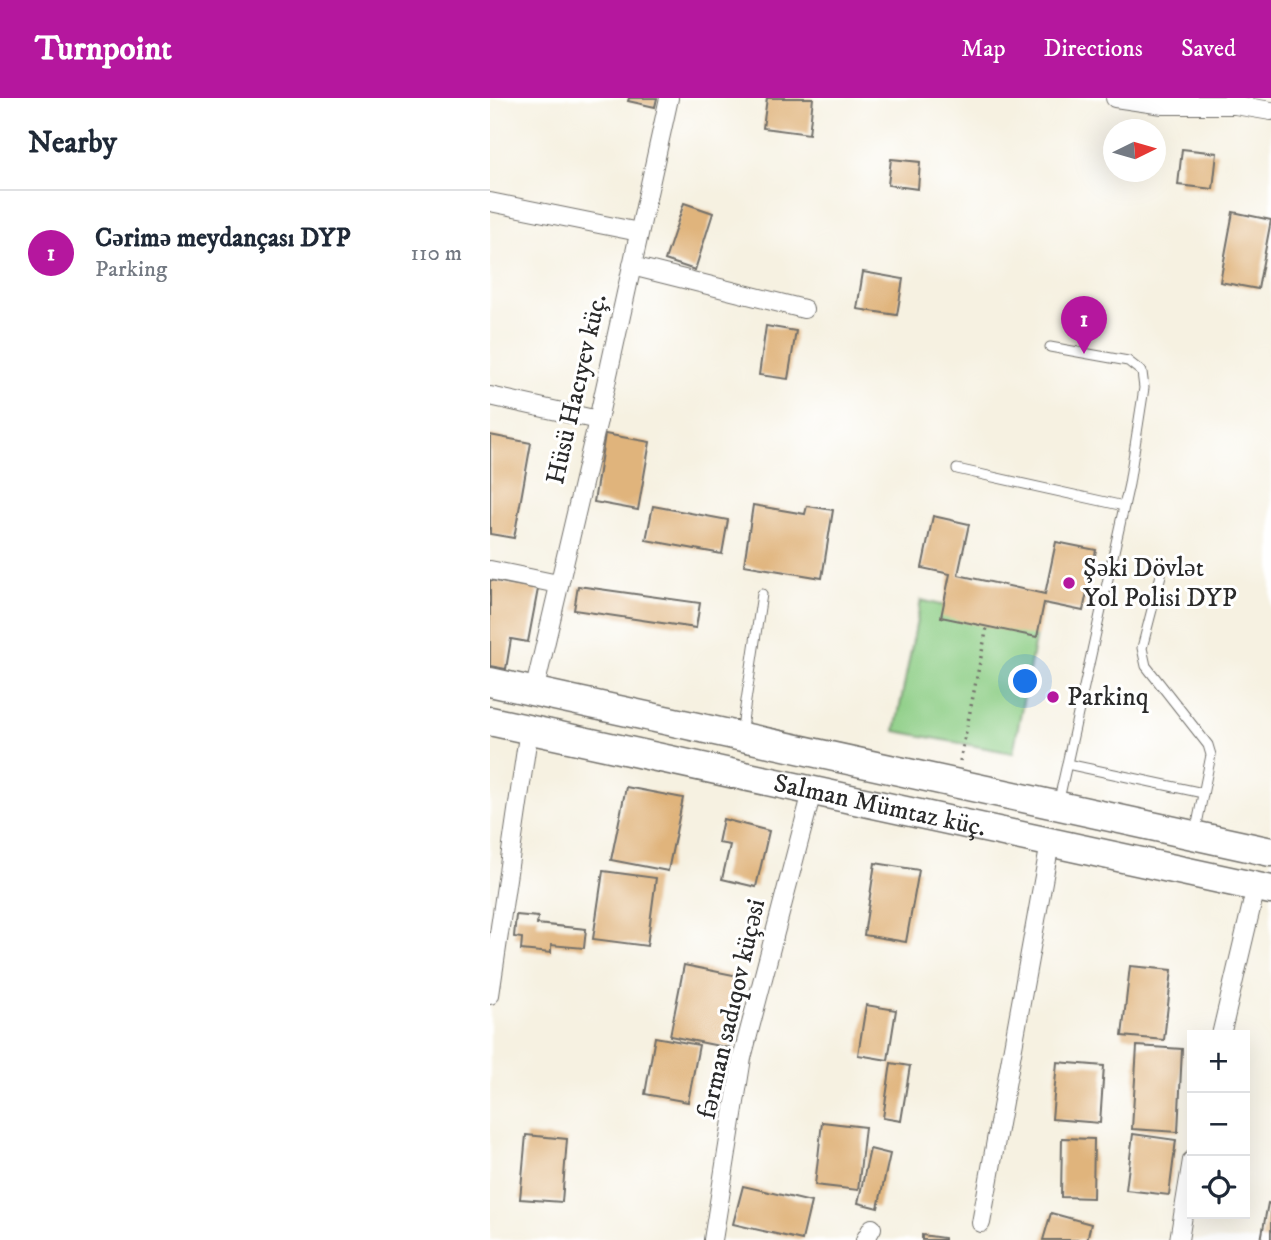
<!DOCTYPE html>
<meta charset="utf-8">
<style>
body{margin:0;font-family:"IM FELL DW Pica",serif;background:#f6f6f7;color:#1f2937}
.controls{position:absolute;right:21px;bottom:21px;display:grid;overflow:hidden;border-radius:0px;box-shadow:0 7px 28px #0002}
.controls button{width:63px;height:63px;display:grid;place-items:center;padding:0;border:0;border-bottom:2px solid #e0e1e3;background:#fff;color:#1f2937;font:35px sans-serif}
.compass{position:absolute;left:613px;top:21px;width:63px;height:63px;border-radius:50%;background:#fff;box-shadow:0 7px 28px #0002;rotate:85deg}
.you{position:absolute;left:536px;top:584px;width:24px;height:24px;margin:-18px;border:5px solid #fff;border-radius:50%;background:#1a73e8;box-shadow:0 0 0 10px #1a73e833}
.badge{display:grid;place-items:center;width:46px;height:46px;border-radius:50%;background:#b5179e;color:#fff;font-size:23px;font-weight:700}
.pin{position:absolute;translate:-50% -58px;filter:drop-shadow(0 2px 4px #0008)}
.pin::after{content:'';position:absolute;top:37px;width:24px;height:21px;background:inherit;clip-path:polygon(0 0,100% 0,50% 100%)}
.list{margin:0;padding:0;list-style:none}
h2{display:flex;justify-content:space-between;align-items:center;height:91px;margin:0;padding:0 28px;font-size:30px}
h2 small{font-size:23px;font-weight:400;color:#747a83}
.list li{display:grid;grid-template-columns:46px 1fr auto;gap:21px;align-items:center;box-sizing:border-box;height:126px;padding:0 28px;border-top:2px solid #e0e1e3}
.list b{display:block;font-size:26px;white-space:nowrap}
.list p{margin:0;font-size:23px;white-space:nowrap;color:#747a83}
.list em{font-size:23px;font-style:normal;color:#747a83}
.icon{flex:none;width:38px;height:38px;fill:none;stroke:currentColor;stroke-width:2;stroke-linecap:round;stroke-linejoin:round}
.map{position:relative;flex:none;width:781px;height:1142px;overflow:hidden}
header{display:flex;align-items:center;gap:42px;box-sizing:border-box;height:98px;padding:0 35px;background:#b5179e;color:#fff}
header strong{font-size:33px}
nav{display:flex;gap:38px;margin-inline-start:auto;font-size:24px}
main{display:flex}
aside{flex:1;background:#fff}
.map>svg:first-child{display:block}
</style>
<header>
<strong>Turnpoint</strong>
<nav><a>Map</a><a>Directions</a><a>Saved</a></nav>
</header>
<main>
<aside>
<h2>Nearby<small></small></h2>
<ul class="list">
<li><span class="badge">1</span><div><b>Cərimə meydançası DYP</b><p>Parking</p></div><em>110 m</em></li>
</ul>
</aside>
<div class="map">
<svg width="781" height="1142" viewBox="0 0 781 1142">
<rect width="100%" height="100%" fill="#fff"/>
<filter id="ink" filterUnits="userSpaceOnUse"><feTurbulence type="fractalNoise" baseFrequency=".0143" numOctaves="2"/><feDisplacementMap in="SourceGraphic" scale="14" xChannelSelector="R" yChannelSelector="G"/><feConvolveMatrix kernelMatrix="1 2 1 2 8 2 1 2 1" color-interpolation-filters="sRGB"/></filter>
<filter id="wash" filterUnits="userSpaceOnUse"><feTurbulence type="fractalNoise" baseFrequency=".00686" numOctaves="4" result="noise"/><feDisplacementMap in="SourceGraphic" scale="28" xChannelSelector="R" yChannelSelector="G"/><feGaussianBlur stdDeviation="1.57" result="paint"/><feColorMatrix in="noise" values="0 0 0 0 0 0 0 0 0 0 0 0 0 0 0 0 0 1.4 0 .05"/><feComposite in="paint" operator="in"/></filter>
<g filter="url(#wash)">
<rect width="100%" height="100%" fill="#f6f1e1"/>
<path fill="#8dce85" stroke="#5c7c58" stroke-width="2" d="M431,502L547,531L523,655L405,633Z"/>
<g id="blocks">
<g fill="#e0b47b">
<path d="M139,0H167L165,9L138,3Z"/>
<path d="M277,0H323L319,36L273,30Z"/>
<path d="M692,51L727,55L723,91L688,87Z"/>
<path d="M401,61L430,64L428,91L398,87Z"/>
<path d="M194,105L223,115L205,172L175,162Z"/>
<path d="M743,114L781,122L768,191L730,184Z"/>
<path d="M373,174L413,181L407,217L367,211Z"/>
<path d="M276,228L306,233L298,281L269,277Z"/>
<path d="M115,336L160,344L148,412L104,404Z"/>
<path d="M0,337L41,345L24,440L0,436Z"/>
<path d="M263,407L315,416L317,408L343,412L332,480L254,467Z"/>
<path d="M163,408L238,422L232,456L156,442Z"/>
<path d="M443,418L479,426L468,477L555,496L566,444L606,452L593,513L554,505L547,539L451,519L460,476L432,470Z"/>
<path d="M0,482L48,491L38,544L21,541L16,571L0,568Z"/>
<path d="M88,488L210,505L206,530L84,512Z"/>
<path d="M136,689L193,700L178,773L121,762Z"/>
<path d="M233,721L279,733L266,789L232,781L240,747L228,745Z"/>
<path d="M385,765L429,772L416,844L374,837Z"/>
<path d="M113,773L166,780L157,848L103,841Z"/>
<path d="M26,817L48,819L47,826L96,831L94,850L61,847V855L31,852L32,840L24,839Z"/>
<path d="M194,867L253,879L239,950L180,938Z"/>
<path d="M640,868L682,872L674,942L632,938Z"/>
<path d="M376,907L406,912L398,962L368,957Z"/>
<path d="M165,939L209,947L198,1004L155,996Z"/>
<path d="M647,948L692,951L688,1034L642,1031Z"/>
<path d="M567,964L614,968L610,1025L562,1021Z"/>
<path d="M401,965L420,968L411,1023L393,1020Z"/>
<path d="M332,1024L375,1029L368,1092L325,1087Z"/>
<path d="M643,1036L686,1042L679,1097L636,1092Z"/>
<path d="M36,1037L77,1041L72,1104L30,1101Z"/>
<path d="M572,1040L604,1041L603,1100L571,1099Z"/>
<path d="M380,1051L400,1056L388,1110L368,1105Z"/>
<path d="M253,1088L321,1104L312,1142L243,1126Z"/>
<path d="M778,1105L781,1106V1142H771Z"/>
<path d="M561,1115L601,1126L597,1142H553Z"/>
<path d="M432,1137L454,1140V1142H432Z"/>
</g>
</g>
</g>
<g filter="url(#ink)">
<use href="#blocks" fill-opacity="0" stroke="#72706b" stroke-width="2"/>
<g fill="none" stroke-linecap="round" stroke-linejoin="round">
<defs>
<g id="service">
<path d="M560,249L638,263L652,274L654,290L639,386L568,706"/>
<path d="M467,371L634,408"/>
<path d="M671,477L652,550L656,568L718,647L721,657L705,736"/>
<path d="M251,636L272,496"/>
<path d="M577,666L713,695"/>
</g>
<g id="minor">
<path d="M625,0L673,7H745L781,13"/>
<path d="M0,104L149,134"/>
<path d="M142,168L314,211"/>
<path d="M0,298L108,322"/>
<path d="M0,472L68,486"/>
<path d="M44,594L108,322L179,0"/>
<path d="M0,897L39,631"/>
<path d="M731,937L766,789"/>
<path d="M491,1125L560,745"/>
<path d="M223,1142L252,960L322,694"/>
<path d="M375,1142L382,1130"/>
<path d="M689,1142L702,1062"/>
</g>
<g id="trunk">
<path d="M0,584L781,754"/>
<path id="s1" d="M0,623L781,792"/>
</g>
</defs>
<use href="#service" stroke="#72706b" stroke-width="11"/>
<use href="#minor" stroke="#72706b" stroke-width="20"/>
<use href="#trunk" stroke="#72706b" stroke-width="31"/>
<path stroke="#72706b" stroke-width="3.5" stroke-dasharray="2 5" stroke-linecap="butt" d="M470,663L497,529"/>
<use href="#service" stroke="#fff" stroke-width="9"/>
<use href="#minor" stroke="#fff" stroke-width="18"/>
<use href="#trunk" stroke="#fff" stroke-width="28"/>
</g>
</g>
<g fill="#b5179e" stroke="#fff" stroke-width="2.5">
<circle cx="579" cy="485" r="7"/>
<circle cx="563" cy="599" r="7"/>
</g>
<g text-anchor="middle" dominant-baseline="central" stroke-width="6" stroke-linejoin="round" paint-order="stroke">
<g font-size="26" fill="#2b2b2b" stroke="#fff">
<text transform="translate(87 291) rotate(-77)">Hüsü Hacıyev küç.</text>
<text stroke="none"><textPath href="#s1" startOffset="399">Salman Mümtaz küç.</textPath></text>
<text transform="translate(242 911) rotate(-77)">fərman sadıqov küçəsi</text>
</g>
<g font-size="26" fill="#2b2b2b" stroke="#fff" text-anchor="start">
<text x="593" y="470">Şəki Dövlət<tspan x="593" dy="30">Yol Polisi DYP</tspan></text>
<text x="577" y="599">Parkinq</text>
</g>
</g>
</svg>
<div class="controls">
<button>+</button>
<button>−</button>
<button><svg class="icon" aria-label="locate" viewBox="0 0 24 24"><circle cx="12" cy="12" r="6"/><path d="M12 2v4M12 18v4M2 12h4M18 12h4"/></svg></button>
</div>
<svg class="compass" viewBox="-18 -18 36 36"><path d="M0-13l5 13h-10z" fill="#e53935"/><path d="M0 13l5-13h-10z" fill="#747a83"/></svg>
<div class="you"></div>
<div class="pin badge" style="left:594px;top:256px">1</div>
</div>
</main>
